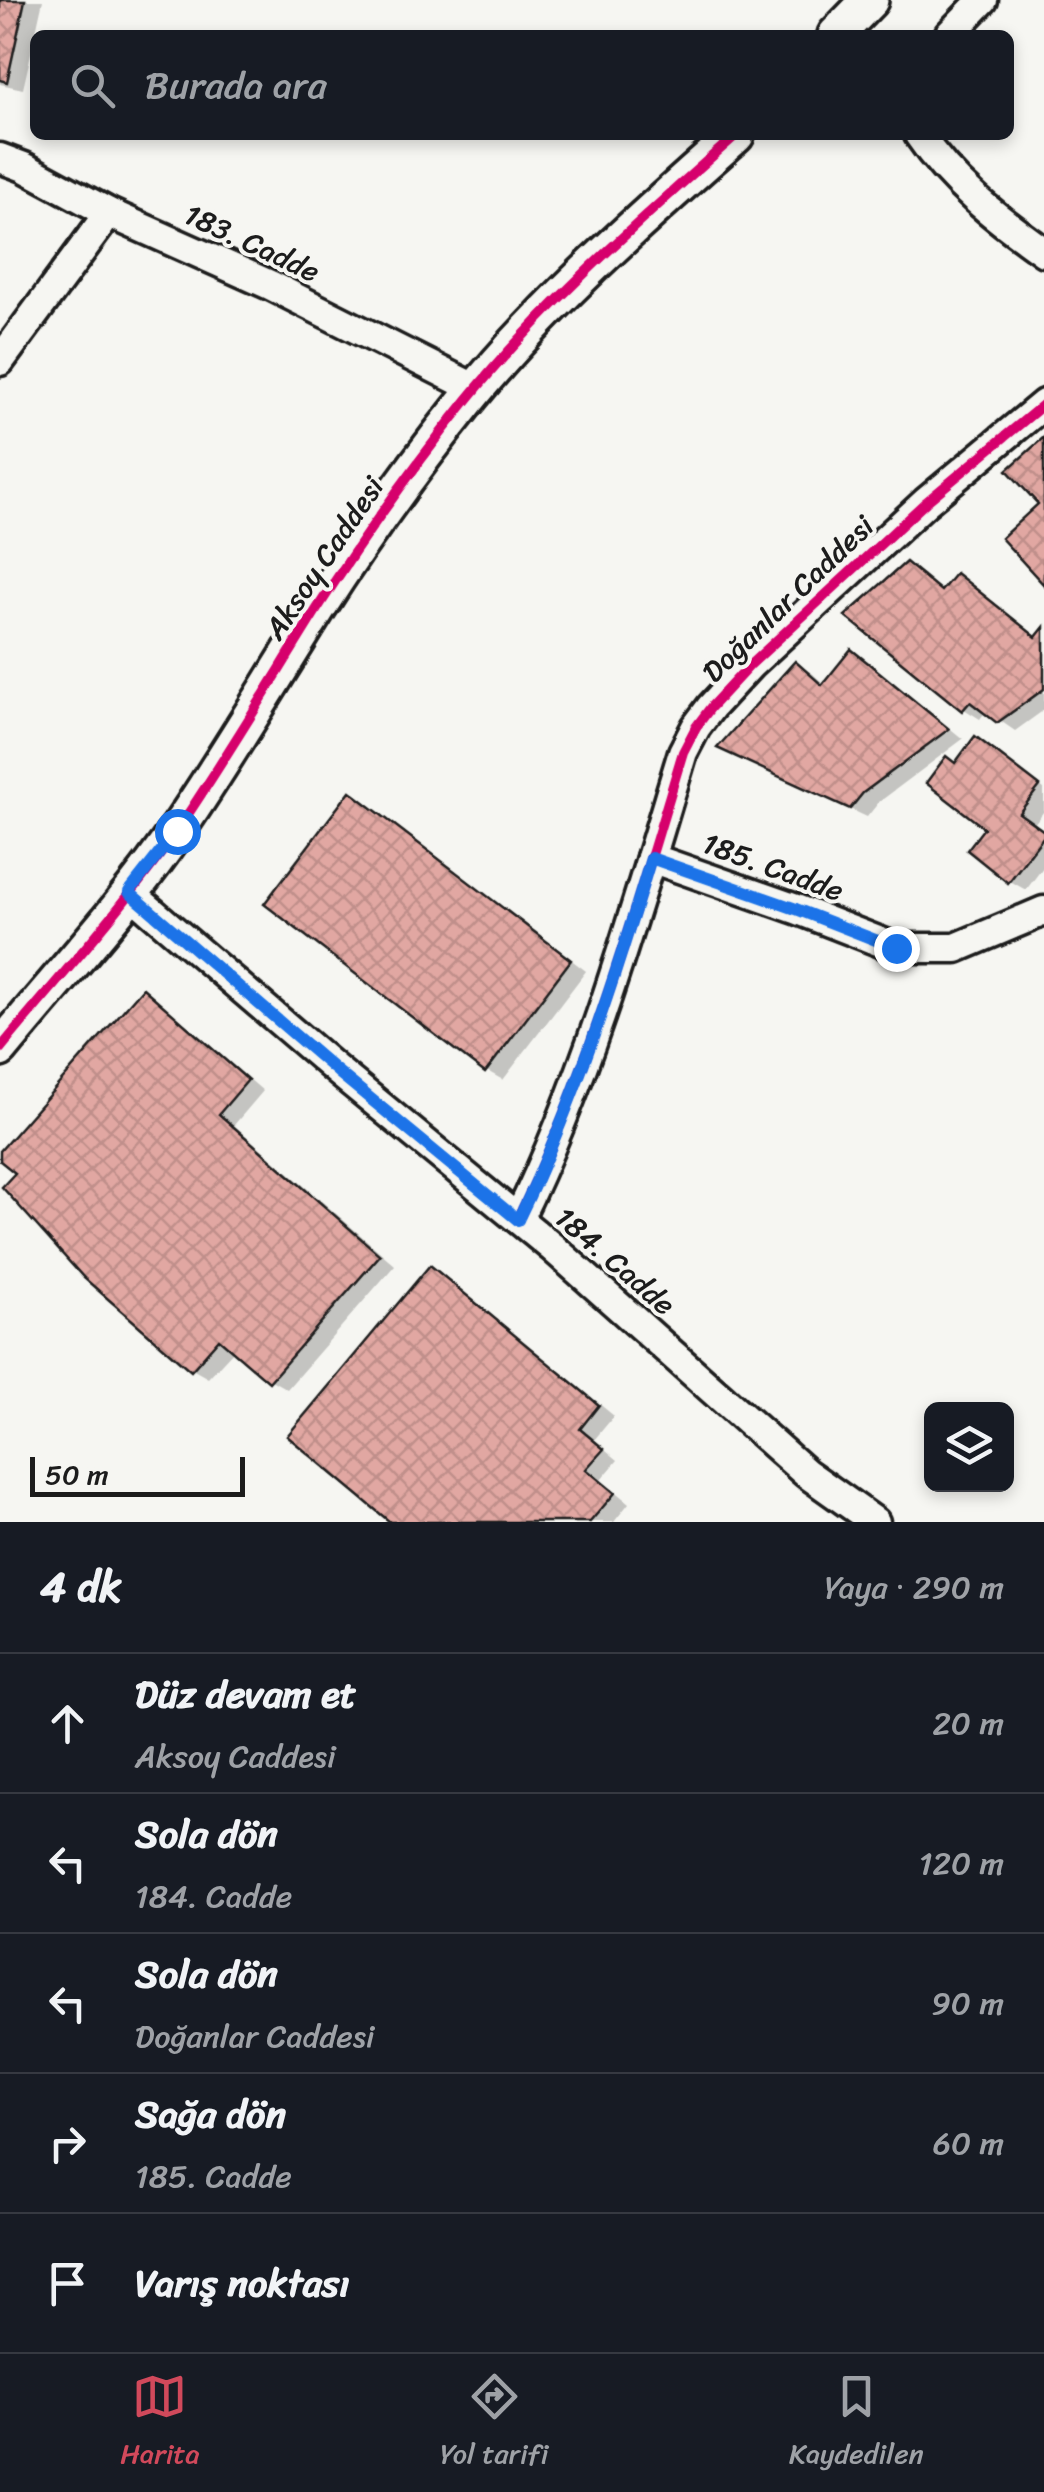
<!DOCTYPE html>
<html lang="tr">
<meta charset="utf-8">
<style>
body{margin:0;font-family:Sriracha,sans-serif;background:#20242c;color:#f1f3f6}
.controls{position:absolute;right:30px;bottom:30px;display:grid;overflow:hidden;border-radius:15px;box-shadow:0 5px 15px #0003}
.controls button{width:90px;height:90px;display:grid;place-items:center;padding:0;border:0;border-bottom:2px solid #363941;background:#171b24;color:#f1f3f6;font:50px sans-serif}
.scale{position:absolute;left:30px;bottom:25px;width:215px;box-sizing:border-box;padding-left:10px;border:5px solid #1c1c1c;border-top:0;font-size:28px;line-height:35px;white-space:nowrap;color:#1c1c1c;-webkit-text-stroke:8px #f6f6f2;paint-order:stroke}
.stop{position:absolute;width:30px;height:30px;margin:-22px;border:8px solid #1a73e8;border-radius:50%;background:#fff}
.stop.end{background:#1a73e8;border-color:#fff;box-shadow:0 2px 10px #0008}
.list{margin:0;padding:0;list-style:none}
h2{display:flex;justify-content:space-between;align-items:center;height:130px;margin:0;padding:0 40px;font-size:42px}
h2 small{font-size:32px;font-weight:400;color:#9ea1a6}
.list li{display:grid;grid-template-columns:65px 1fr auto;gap:30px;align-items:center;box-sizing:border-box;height:140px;padding:0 40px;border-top:2px solid #363941}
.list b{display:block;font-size:38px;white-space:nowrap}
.list p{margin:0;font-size:32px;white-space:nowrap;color:#9ea1a6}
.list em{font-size:32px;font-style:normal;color:#9ea1a6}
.icon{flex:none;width:55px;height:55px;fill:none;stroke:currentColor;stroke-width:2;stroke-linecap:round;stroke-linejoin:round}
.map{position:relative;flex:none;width:1044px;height:1522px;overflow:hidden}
.search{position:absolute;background:#171b24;box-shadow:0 5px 15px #0003;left:30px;right:30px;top:30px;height:110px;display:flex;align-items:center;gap:25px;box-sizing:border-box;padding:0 35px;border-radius:15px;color:#9ea1a6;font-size:38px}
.sheet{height:830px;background:#171b24}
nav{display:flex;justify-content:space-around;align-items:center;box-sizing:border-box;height:140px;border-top:2px solid #363941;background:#171b24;font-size:28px;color:#9ea1a6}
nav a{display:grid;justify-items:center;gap:5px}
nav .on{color:#d1495b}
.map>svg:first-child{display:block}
</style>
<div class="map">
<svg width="1044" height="1522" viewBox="0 0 1044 1522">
<defs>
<pattern id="building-cross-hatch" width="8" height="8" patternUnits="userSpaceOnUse" patternTransform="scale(2.5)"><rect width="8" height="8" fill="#e1a7a2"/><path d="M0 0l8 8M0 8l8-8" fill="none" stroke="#c08f8b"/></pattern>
</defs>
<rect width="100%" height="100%" fill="#f6f6f2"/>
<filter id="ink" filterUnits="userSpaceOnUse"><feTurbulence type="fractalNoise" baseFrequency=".01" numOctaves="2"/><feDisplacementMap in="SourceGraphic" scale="20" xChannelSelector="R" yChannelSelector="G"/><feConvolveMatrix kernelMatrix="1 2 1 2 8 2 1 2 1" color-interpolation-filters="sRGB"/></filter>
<g filter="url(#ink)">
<g fill="#0003">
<path d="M0,0H43L23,89L0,84Z"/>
<path d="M906,565L923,574L944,592L957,576L973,585L1038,638L1044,631V710L1015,731L986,711L980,719L964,709L849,616Z"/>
<path d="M852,652L868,661L963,739L879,802L867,817L736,756L796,664L812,673L825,685Z"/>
<path d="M976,740L992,749L1044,789V811L1034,824L1044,831V866L1026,890L1010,881L988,827L956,765Z"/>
<path d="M366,804L586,971L503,1080L487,1071Z"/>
<path d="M143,991L159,1001L263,1091L234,1125L395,1265L287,1389L271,1380L235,1349L208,1378L192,1369L18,1173L0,1157Z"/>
<path d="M430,1268L446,1278L614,1416L594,1440L618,1460L601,1480L629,1503L614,1522H394Z"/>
</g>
<g fill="url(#building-cross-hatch)" stroke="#1c1c1c" stroke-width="2.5">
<path d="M0,0H25L7,82L0,80Z"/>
<path d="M1044,437V585L1001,538L1038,504L1007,470Z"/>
<path d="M906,562L941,591L956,573L1036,637L1044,627V689L997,723L970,702L962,711L845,616Z"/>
<path d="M851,649L949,729L863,793L850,809L717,748L795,661L822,685Z"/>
<path d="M975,736L1040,786L1019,813L1044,831V836L1008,883L967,850L984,828L926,783L946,756L955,763Z"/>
<path d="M350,791L571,960L485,1073L264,904Z"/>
<path d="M143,988L248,1080L219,1114L380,1255L269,1382L219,1339L191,1371L84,1278L2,1187L15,1173L0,1161V1151Z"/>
<path d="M430,1265L599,1405L580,1429L604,1449L586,1469L615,1493L590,1522H390L287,1436Z"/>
</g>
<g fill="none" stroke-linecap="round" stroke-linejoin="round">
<defs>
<g id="minor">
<path d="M949,35L983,0"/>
<path d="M919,135C952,184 996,218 1044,252"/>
<path d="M0,158L24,167L109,213L270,285L476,389"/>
<path d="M0,361L109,213"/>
<path d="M651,858L796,909L896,948H956L1044,911"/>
<path d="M129,892L339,1072L553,1248L806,1473L875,1522"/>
<path d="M518,1219C590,1071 635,910 683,752L696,727L711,707L750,665L926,502L1044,404"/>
</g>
<g id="tertiary">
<path d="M836,35L870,0"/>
<path d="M0,1049C59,977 128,903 180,826C228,755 272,681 317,609C363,537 414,466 467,400C546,302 642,219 736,135"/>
</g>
</defs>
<use href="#minor" stroke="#1c1c1c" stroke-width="35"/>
<use href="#tertiary" stroke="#1c1c1c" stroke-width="42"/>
<use href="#minor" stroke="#f6f6f2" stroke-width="28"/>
<use href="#tertiary" stroke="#f6f6f2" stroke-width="35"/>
<defs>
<g id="cycleway">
<path d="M0,1049C59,977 128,903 180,826C228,755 272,681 317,609C363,537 414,466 467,400C546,302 642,219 736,135"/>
<path d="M518,1219C590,1071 635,910 683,752L696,727L711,707L750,665L926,502L1044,404"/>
</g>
</defs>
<use href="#cycleway" stroke="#f6f6f2" stroke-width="16"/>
<use href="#cycleway" stroke="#d6006c" stroke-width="10"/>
</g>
</g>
<g fill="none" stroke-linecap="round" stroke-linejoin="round" filter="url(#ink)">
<path stroke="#1a73e8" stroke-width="12" d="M177,831L129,892L338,1072L518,1220C574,1104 614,981 651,858L796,909L896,948"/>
</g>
<g text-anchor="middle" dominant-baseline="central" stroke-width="8" stroke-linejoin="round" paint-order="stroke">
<g font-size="30" fill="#1c1c1c" stroke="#f6f6f2">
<text transform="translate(252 243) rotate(25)">183. Cadde</text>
<text transform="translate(324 558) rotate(-56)">Aksoy Caddesi</text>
<text transform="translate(788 599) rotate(-44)">Doğanlar Caddesi</text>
<text transform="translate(773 867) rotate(20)">185. Cadde</text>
<text transform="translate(615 1261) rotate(41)">184. Cadde</text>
</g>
</g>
</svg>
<div class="controls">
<button><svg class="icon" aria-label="layers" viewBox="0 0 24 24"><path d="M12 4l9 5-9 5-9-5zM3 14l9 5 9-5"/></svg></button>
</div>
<div class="scale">50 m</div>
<div class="stop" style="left:177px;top:831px"></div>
<div class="stop end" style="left:896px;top:948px"></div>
<div class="search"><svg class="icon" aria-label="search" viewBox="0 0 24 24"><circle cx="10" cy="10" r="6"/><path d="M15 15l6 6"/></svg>Burada ara</div>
</div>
<section class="sheet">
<h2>4 dk<small>Yaya · 290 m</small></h2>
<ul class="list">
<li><svg class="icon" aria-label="ahead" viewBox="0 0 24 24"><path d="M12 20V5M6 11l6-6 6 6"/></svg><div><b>Düz devam et</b><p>Aksoy Caddesi</p></div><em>20 m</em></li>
<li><svg class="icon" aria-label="left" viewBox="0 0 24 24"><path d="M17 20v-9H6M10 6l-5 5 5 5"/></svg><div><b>Sola dön</b><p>184. Cadde</p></div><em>120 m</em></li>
<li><svg class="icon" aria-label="left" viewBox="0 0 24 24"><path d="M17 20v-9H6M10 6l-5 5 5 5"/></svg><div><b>Sola dön</b><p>Doğanlar Caddesi</p></div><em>90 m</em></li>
<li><svg class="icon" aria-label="right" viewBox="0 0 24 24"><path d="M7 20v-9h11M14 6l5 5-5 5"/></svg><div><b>Sağa dön</b><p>185. Cadde</p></div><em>60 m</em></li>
<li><svg class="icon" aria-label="arrive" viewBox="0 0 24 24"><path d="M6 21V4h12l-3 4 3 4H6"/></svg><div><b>Varış noktası</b></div></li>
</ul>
</section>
<nav>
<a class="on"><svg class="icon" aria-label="map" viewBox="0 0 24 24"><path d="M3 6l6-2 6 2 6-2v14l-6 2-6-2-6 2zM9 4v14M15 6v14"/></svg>Harita</a>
<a><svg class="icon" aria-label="directions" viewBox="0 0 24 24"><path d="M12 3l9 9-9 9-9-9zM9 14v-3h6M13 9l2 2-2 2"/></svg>Yol tarifi</a>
<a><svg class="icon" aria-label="saved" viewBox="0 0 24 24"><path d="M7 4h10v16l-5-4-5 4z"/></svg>Kaydedilen</a>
</nav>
